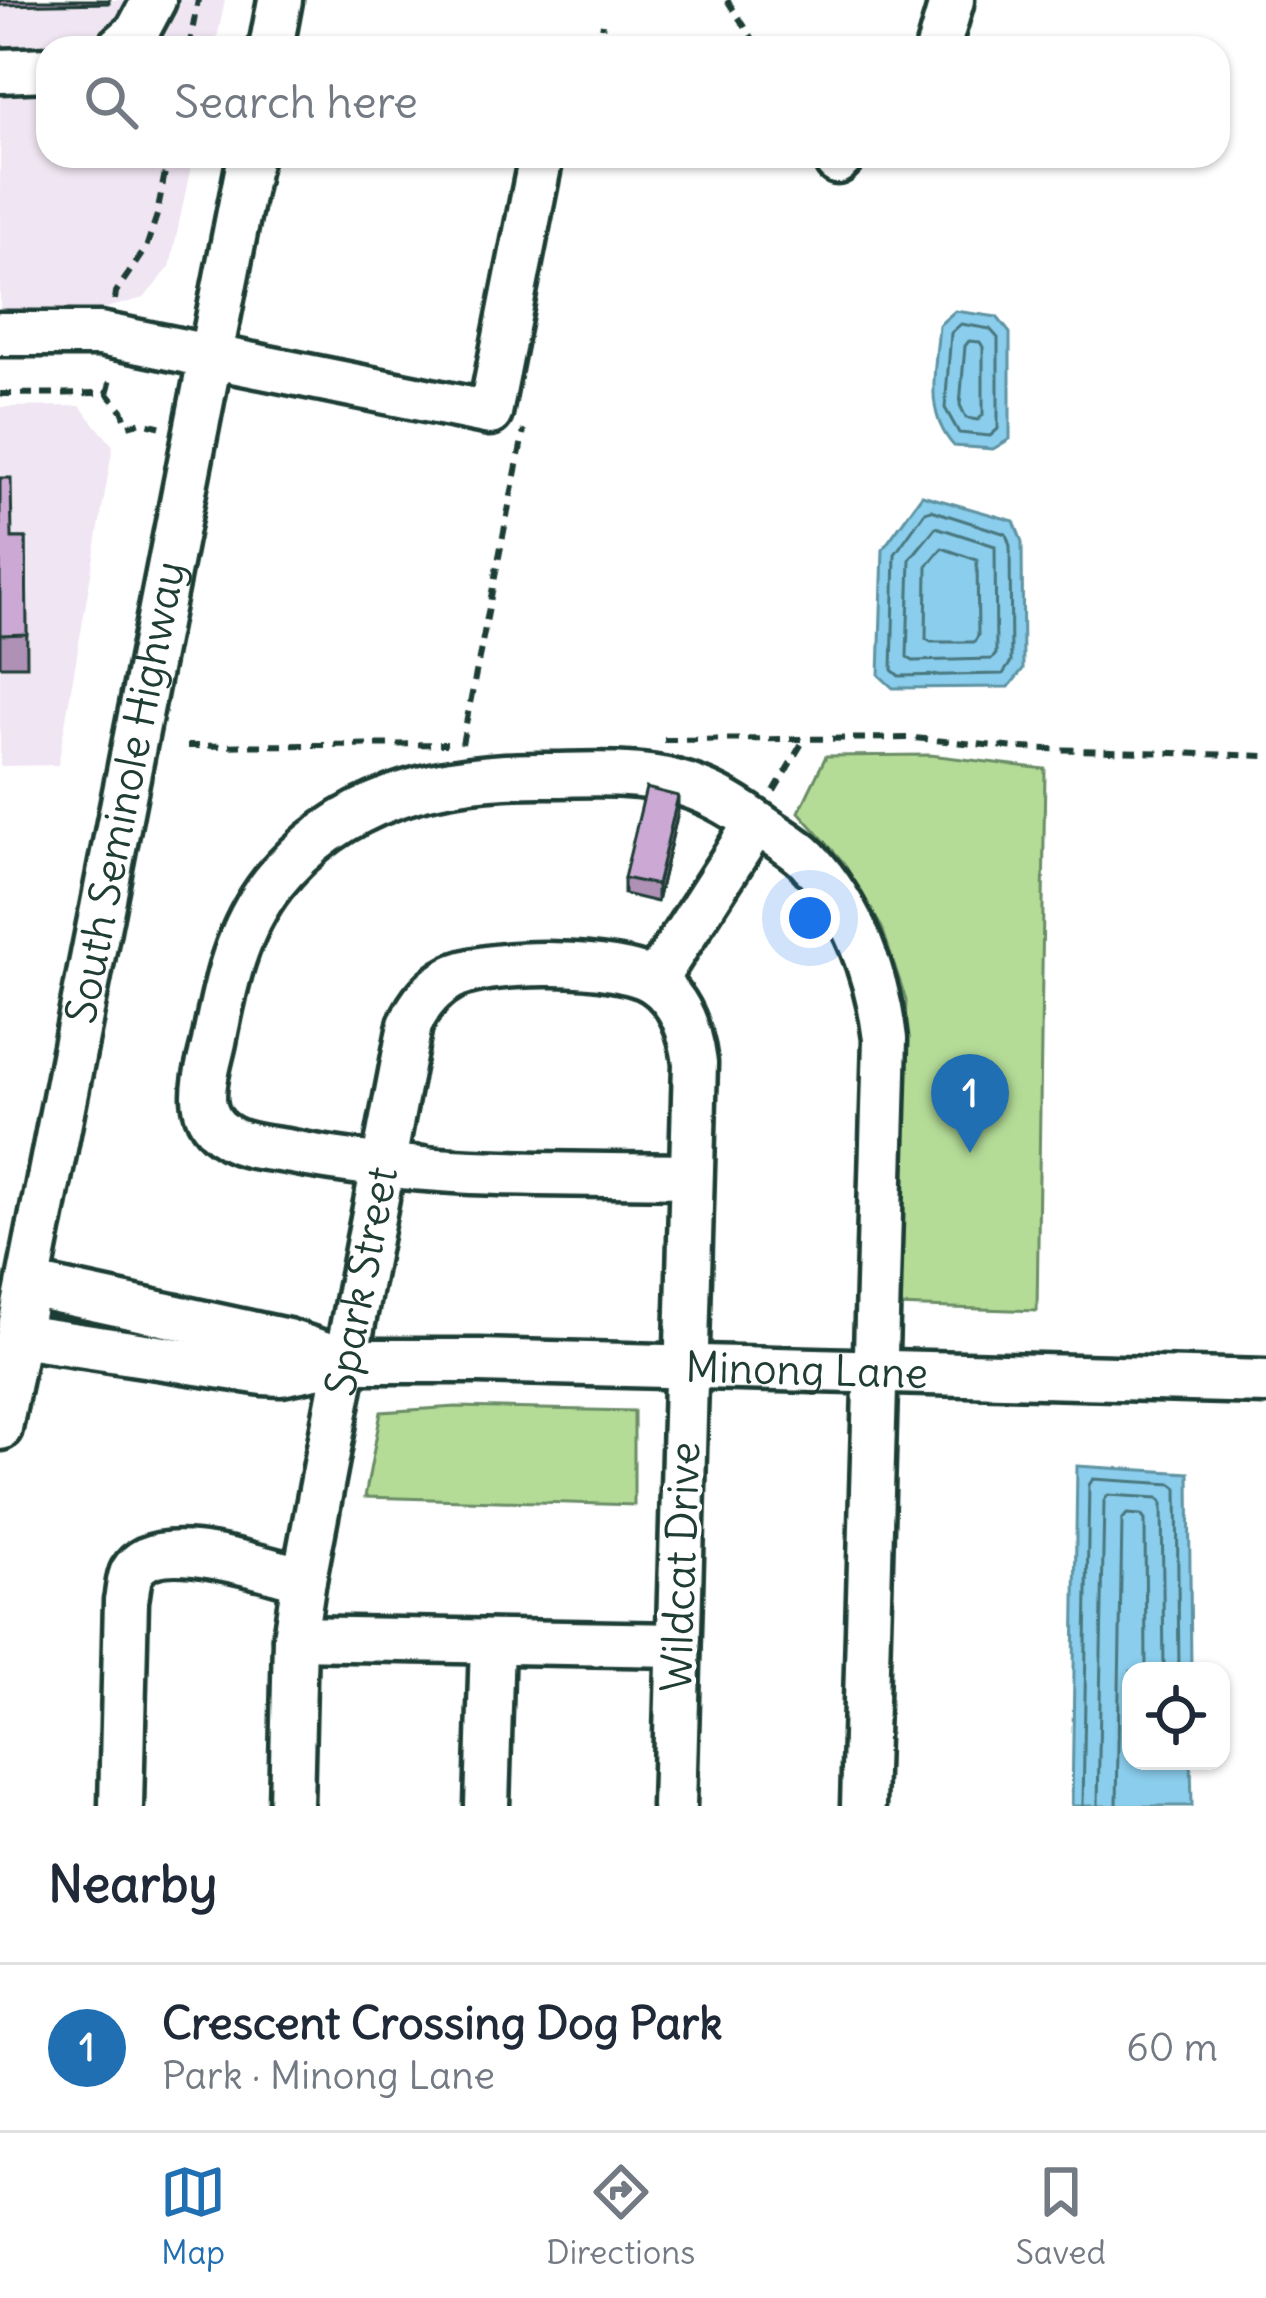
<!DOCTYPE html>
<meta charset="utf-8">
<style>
body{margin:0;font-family:Delius,sans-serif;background:#f2f2f3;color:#1f2937}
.controls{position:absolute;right:36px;bottom:36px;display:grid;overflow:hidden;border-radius:24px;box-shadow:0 3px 9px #0004}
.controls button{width:108px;height:108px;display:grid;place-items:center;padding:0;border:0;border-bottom:3px solid #e0e1e3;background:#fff;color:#1f2937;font:60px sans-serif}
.you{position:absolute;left:810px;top:918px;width:42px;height:42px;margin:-30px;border:9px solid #fff;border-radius:50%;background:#1a73e8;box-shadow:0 0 0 18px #1a73e833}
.badge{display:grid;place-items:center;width:78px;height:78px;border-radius:50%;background:#1f6fb2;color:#fff;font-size:39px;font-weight:700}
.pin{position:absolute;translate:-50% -99px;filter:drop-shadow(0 3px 6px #0008)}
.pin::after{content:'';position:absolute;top:63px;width:42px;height:36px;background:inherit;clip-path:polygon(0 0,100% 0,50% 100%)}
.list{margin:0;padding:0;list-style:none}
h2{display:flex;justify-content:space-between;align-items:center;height:156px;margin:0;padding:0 48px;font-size:51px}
h2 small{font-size:39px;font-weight:400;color:#747a83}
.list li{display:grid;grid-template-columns:78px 1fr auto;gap:36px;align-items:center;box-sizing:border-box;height:168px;padding:0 48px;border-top:3px solid #e0e1e3}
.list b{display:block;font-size:45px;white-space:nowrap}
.list p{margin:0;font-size:39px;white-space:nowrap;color:#747a83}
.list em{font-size:39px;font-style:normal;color:#747a83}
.icon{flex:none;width:66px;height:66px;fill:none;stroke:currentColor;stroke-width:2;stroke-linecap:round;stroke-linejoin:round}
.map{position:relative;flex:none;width:1266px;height:1806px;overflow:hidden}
.search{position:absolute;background:#fff;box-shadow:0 3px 9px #0004;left:36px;right:36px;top:36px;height:132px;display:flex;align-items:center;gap:30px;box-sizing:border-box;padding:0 42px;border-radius:36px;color:#747a83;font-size:45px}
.sheet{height:324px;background:#fff}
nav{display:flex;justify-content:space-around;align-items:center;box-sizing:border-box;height:168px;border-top:3px solid #e0e1e3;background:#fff;font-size:33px;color:#747a83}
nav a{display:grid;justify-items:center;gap:6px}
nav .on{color:#1f6fb2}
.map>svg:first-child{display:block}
</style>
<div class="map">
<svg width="1266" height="1806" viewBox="0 0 1266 1806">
<rect width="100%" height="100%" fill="#fff"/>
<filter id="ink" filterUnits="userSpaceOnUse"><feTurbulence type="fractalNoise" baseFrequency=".00833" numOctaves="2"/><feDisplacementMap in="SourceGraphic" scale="24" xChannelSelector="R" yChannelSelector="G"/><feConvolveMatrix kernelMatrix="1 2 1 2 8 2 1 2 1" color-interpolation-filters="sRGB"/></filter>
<g filter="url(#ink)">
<g fill="#f0e5f2">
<path d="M0,0H225L215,48H48V156H193L170,267L144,298L102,309L0,310Z"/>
<path d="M80,406L113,446L58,765L0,766V407Z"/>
</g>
<g fill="#b4dc97" stroke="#6a8c66" stroke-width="3">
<path d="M930,755L1045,769L1037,1311L896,1306L906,1000L882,928L843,862L799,812L826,756Z"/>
<path d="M456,1407L634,1411V1505L365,1497L381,1412Z"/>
</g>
<g fill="#8acdec" stroke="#5f93a2" stroke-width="3">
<path d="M955,311L997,317L1010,333V439L993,449L954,446C923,412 936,368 939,325Z"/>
<path d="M922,495L1014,521L1022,542L1023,669L1009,687L893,688L879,675L883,549Z"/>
<path d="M1077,1466L1189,1473L1191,1671H1131V1761H1191L1192,1806H1072Z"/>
</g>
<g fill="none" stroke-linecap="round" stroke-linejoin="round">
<g stroke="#4a777e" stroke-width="3">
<path d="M961,324L990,329L998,338V429L990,436L959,433L945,408L951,333Z"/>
<path d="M969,341L980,342L983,347V415L978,420L966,418L960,405L965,346Z"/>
<path d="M931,510L1006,534L1010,546L1011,662L1003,674L899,676L892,670L895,554L925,512Z"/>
<path d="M936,527L995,546L996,654L992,659L913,661L907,657L910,559Z"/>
<path d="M942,548L977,560L978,636L974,642H931L926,639L927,566Z"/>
<path d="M1083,1806L1089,1485L1093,1479L1172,1484L1177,1488L1179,1671"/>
<path d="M1098,1806L1104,1501L1108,1495L1158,1498L1162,1502L1164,1671"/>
<path d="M1117,1806L1122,1520L1127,1514L1141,1515L1145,1520L1146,1671"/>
</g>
<defs>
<g id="minor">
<path d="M119,48L137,32L154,0"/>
<path d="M271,48L280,0"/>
<path d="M938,48L952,0"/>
<path d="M0,71L48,69"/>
<path d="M837,162L843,156"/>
<path d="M0,334H100L490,413L541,156"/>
<path d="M654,982L756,823"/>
<path d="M690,1176C561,1174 417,1177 292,1152C273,1148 247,1148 230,1138C190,1116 206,1078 214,1042C225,985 236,930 273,883C341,798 437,775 540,775C584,775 632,771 675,782C706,790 730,804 756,822C773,835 792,844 807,859C853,908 877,974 885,1039L863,1806"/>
<path d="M29,1285L287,1341L344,1360"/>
<path id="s1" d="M19,1336L263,1373L281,1374L345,1361H479L1266,1382"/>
<path id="s2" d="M0,1428L250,156"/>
<path d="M295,1638L678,1645"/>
<path d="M121,1806L126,1600C128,1593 128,1579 132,1572C156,1530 266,1570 304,1579"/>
<path id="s3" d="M291,1806L295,1638L304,1579L410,1025C419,1004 432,988 453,977C490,959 619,959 654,982C681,1000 691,1033 695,1063L674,1806"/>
<path d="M487,1806L492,1642"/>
</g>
</defs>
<use href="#minor" stroke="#1f3d34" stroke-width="51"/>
<g stroke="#1f3d34" stroke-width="6" stroke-dasharray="12 9" stroke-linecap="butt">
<path d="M727,0L759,48"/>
<path d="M189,48L198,0"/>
<path d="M598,48L603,24"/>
<path d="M115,300L116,292L146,248L157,215L168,156"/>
<path d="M107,393L113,373"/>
<path d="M0,394L107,393L122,410L128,426L142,422L162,427"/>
<path d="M664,740L914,738L1017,748L1266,756"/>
<path d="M462,744L524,430"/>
<path d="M187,746L447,744"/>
<path d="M774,791L805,738"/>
</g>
<use href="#minor" stroke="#fff" stroke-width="42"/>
</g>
<g fill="#af91b6" stroke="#1f3d34" stroke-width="3">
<path d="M0,0H109V3L0,5Z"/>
<path d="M0,478L12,538H26L27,666H0Z"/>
<path d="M678,812L657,902L624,894V878Z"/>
</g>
<path fill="#8f7694" stroke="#1f3d34" stroke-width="3" d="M678,796V812L657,902V885Z"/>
<g fill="#cca9d4" stroke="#1f3d34" stroke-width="3">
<path d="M0,478H11L12,538H26L27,634L0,635Z"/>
<path d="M646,788L678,796L657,885L624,878Z"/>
</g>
</g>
<g text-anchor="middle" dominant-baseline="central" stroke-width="9" stroke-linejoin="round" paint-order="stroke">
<g font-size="42" fill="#1f3d34" stroke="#fff">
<text stroke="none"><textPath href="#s2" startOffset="648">South Seminole Highway</textPath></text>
<text stroke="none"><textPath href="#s3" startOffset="531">Spark Street</textPath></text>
<text stroke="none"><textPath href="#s1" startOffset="792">Minong Lane</textPath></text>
<text transform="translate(680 1567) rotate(-88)">Wildcat Drive</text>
</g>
</g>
</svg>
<div class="controls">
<button><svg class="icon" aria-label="locate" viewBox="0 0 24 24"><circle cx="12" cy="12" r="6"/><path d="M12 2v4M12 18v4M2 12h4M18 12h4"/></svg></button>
</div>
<div class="you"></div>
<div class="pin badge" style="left:970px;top:1153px">1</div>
<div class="search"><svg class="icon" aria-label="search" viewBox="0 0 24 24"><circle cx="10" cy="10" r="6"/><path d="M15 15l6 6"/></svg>Search here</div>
</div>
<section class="sheet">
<h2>Nearby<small></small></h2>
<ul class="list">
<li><span class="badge">1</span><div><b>Crescent Crossing Dog Park</b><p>Park · Minong Lane</p></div><em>60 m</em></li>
</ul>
</section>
<nav>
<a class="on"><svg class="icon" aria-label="map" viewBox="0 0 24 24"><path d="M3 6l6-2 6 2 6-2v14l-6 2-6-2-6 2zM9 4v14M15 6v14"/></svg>Map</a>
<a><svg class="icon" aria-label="directions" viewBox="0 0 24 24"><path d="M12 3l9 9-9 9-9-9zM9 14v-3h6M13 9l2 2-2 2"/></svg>Directions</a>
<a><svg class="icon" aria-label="saved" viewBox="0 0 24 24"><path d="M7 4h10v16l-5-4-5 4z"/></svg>Saved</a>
</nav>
